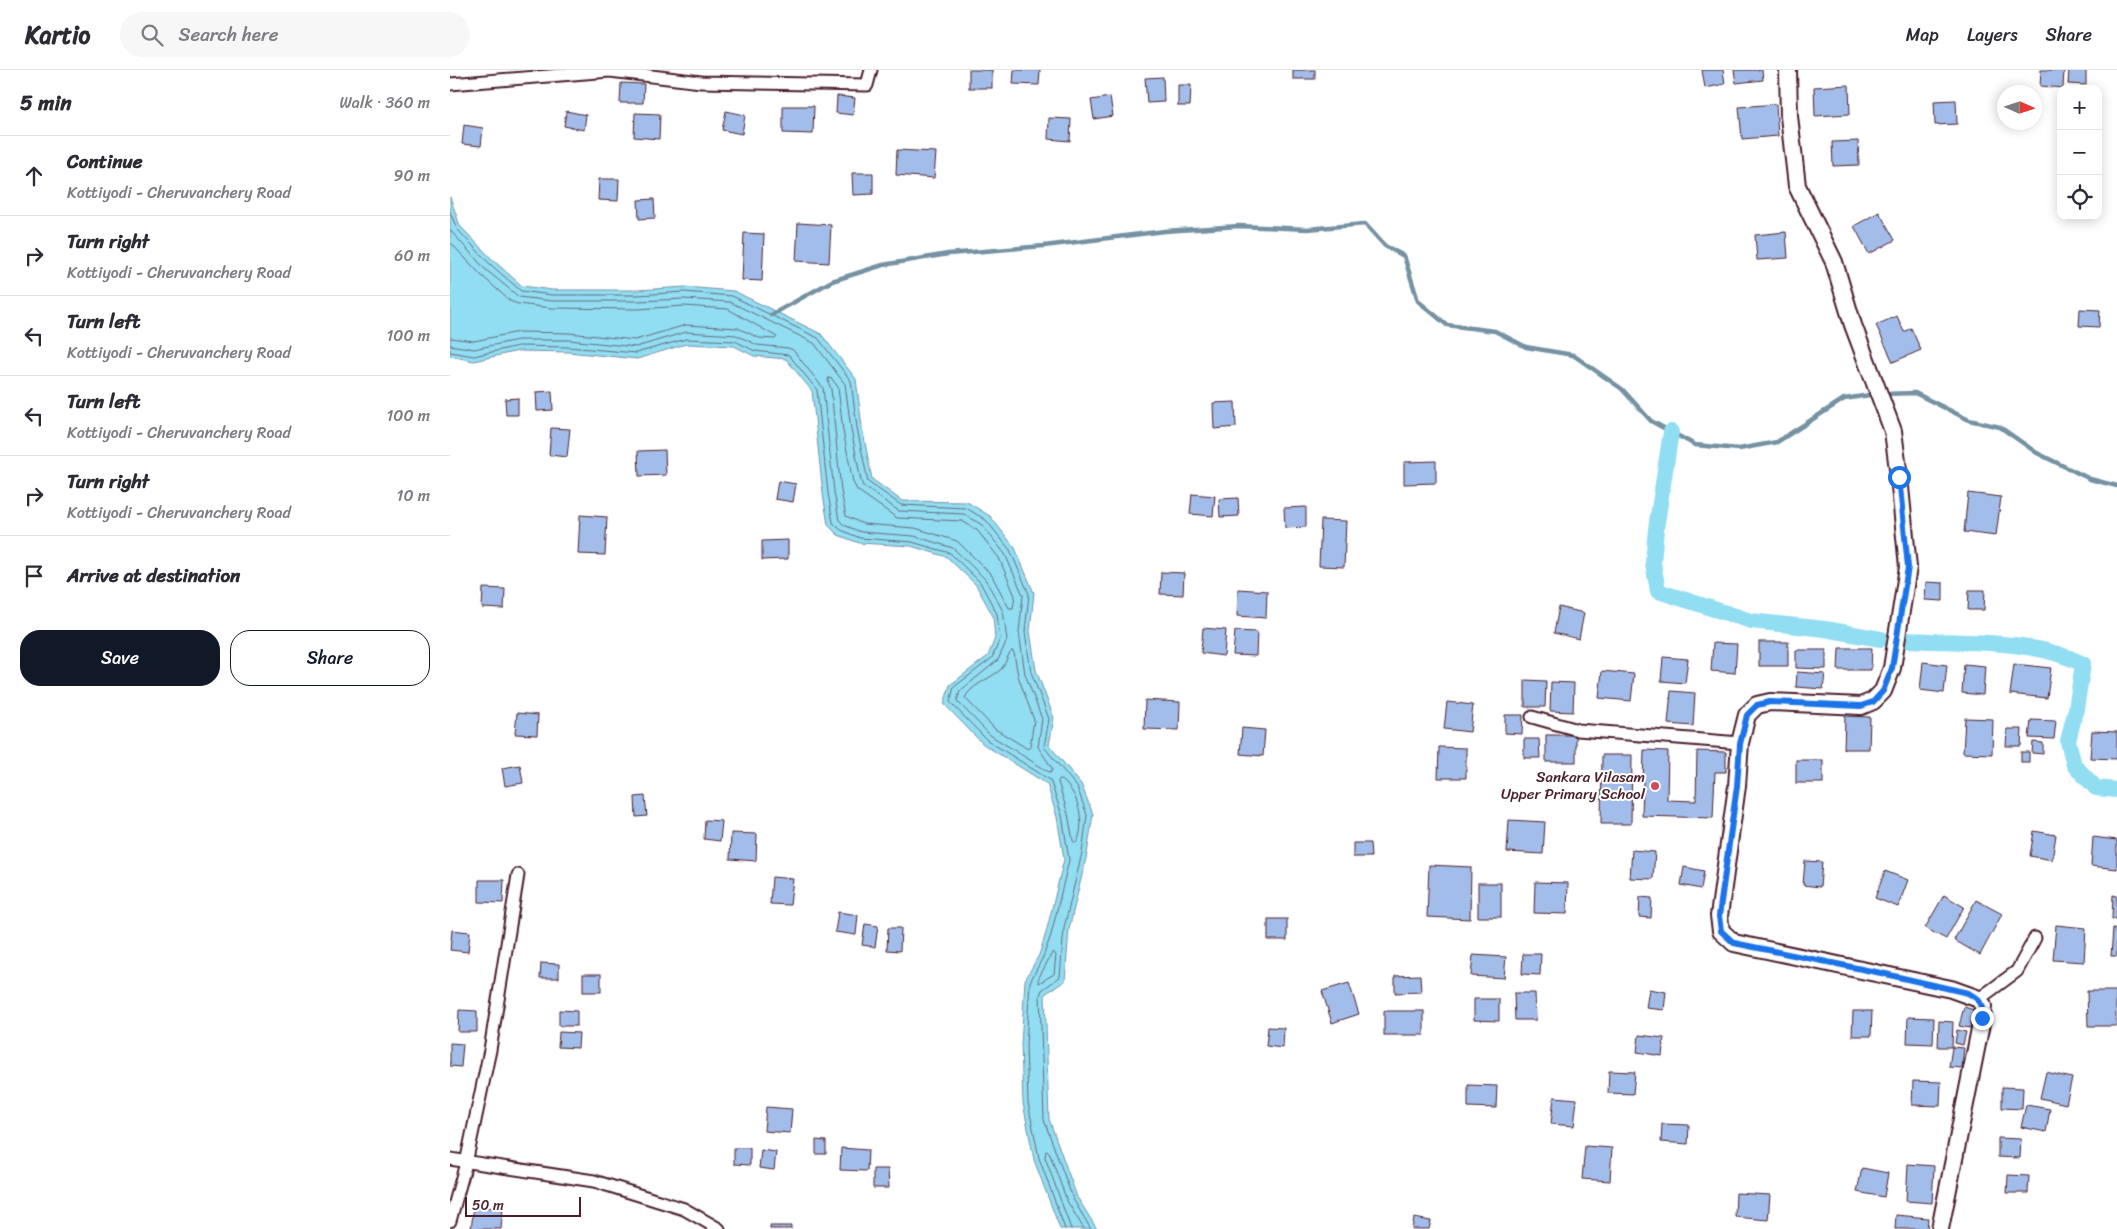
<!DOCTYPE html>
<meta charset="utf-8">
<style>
body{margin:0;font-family:Sriracha,sans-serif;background:#f7f7f7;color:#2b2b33}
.controls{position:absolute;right:15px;top:15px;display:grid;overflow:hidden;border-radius:10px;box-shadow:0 2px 12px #0003}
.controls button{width:45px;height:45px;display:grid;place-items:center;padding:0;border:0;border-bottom:1px solid #e1e1e2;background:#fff;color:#2b2b33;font:25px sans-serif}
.compass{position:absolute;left:1547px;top:15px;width:45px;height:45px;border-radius:50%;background:#fff;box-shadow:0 2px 12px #0003;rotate:93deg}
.scale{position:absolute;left:15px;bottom:12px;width:116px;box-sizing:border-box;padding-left:5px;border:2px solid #4a1f2b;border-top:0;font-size:14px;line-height:18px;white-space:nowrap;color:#4a1f2b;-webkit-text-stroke:4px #fff;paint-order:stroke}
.stop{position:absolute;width:15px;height:15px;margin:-11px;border:4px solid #1a73e8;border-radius:50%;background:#fff}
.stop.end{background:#1a73e8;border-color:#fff;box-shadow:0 1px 5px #0008}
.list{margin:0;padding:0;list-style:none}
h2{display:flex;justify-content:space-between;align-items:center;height:65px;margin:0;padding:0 20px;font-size:21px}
h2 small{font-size:16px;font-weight:400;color:#7c7c81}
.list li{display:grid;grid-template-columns:32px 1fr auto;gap:15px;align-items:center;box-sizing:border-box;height:80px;padding:0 20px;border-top:1px solid #e1e1e2}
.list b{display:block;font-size:19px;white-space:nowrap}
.list p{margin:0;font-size:16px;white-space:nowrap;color:#7c7c81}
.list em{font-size:16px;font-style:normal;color:#7c7c81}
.actions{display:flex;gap:10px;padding:15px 20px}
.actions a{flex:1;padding:11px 0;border:1px solid #111827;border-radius:20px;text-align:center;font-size:18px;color:#111827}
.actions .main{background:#111827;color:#fff}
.icon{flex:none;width:28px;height:28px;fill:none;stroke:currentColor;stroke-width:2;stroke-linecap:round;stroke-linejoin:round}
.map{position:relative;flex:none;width:1667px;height:1159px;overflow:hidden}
header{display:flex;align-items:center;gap:30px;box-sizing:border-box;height:70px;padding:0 25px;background:#fff;border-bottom:1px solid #e1e1e2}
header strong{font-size:24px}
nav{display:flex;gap:28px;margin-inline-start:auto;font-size:18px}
.search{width:350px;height:45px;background:#f7f7f7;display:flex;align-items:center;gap:12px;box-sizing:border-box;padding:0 18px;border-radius:28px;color:#7c7c81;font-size:19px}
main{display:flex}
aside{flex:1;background:#fff}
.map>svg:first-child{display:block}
</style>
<header>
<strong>Kartio</strong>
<div class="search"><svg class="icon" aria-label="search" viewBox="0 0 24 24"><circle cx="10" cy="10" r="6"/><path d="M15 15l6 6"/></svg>Search here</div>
<nav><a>Map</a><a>Layers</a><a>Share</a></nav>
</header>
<main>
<aside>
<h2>5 min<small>Walk · 360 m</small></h2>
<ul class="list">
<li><svg class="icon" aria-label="ahead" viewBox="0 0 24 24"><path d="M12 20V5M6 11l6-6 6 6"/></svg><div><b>Continue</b><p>Kottiyodi - Cheruvanchery Road</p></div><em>90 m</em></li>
<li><svg class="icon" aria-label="right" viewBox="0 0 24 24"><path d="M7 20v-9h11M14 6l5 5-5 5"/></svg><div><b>Turn right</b><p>Kottiyodi - Cheruvanchery Road</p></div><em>60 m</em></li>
<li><svg class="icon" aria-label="left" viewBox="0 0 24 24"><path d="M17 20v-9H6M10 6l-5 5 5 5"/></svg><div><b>Turn left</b><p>Kottiyodi - Cheruvanchery Road</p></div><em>100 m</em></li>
<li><svg class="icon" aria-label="left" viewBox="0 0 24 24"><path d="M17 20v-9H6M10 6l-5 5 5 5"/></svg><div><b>Turn left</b><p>Kottiyodi - Cheruvanchery Road</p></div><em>100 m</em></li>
<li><svg class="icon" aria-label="right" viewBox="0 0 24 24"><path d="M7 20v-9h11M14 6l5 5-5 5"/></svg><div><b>Turn right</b><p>Kottiyodi - Cheruvanchery Road</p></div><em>10 m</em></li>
<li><svg class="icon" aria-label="arrive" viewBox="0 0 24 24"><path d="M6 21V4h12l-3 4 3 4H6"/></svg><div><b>Arrive at destination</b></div></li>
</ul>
<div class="actions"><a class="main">Save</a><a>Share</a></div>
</aside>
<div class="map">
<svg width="1667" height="1159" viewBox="0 0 1667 1159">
<rect width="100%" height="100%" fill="#fff"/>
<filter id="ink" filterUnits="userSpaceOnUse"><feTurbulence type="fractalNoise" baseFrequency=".02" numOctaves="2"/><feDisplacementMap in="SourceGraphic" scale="10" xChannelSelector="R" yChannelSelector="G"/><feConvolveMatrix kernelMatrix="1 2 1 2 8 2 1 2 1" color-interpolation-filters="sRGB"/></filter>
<g filter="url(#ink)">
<path fill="#91ddf2" stroke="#7591a2" d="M0,127L10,156L43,190L72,216L102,220H188L235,217L284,221L371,264L406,309L412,357L422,409L452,431L517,432L540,446L565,478L584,523L580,561L586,600L604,648L599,675L631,714L643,744L637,784L619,859L615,911L595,924L599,1049L627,1127L647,1159H610L584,1090L573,1033L571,975L575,910L589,885L596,863L614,789L607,747L597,714L533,674L494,634L500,615L538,586L545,568L543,546L526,515L497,487L461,476L409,473L388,465L378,455L373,424L362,321L336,289L304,286L284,276L236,274L187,289L118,282L68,281L24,291L0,286Z"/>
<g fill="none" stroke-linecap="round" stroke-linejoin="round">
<g stroke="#666b7b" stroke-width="1">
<path d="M0,142L7,159L40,194L71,221L102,225H188L234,222L282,226L368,268L401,311L407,358L418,412L451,435L516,438L536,450L560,480L579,524L575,562L581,602L599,649L594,677L627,717L637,745L632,783L614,858L610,907L592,920L590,925L594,1050L623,1129L641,1159"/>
<path d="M0,160L35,199L69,227L102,231H188L234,229L280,232L364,273L395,314L401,359L411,411L413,416L449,441L514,444L532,455L555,484L573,525L569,562L575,604L592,649L588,677L602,698V701L599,702L540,665L507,631L510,621L548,590L557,570L553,541L535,509L503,478L464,466L411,462L394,455L389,450L384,422L373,318L343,280L338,278L307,275L286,265L236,262L186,277L119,270H68L24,279L0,275"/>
<path d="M0,172L31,205L60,231L68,234L102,238L188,239L234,236L278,239L327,267L325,269L309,268L288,258L236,255L185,270L119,263L69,262L24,271L0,268"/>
<path d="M0,282L24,286L68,276L118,277L186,283L236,269L285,271L305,281L339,285L367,320L378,423L383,453L391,460L410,468L462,472L500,483L530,512L547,544L550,569L542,588L504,617L500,632L537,670L600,710L612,745L619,790L601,865L593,887L580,912L576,975L578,1033L589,1088L615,1159"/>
<path d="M379,308L382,309L388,317L393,361L403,412L407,420L447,448L512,451L527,460L549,488L565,526L563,538H559L541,504L507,471L465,458L413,454L396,446L391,421L381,319L378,311Z"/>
<path d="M562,581L564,583L568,606L584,650L580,677L578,679L545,659L515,628C520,616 539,609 549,601C556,596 556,586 562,581Z"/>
<path d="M610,709C628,719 637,756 626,773L623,771L618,744L608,712Z"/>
<path d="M603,882L606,885L604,904L589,913L588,910Z"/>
<path d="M621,1159L595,1087L596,1081L599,1082L617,1131L634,1159"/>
</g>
<g stroke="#7591a2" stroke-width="4.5">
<path d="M321,245L382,211L433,195L498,184L594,176L715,161L789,156L857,159L915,154L935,176L954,186L968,231L997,255L1045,261L1076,277L1123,285L1172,319L1201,351L1245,375L1289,379L1327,372L1394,329L1426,324"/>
<path d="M1433,324L1465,323L1519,350L1550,357L1587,383L1640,409L1667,416"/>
</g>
<g stroke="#91ddf2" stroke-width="16">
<path d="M1221,362L1206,459L1203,493L1208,521L1301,551L1375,559L1431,569"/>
<path d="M1456,570C1512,573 1582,568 1633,594L1626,639L1618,671L1624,695L1646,718L1667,720"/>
</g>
</g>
<g fill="#a2bde9" stroke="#4a1f2b">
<rect x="519" y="0" width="23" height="18"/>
<path d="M564,0H590L589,15L563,14Z"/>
<rect x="843" y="0" width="22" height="9"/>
<path d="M1252,0H1273L1275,14L1255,18Z"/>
<path d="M1284,0H1312L1313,10L1286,13Z"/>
<path d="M1591,0H1614L1613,18L1590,16Z"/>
<path d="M1619,0H1636V15L1618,14Z"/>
<path d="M713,7L714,32L697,33L695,8Z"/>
<path d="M171,13L194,14L193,33H170Z"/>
<path d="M728,15H741L740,36H728Z"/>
<path d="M1399,15L1400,44L1365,46L1364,17Z"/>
<path d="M387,26L405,28L403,45L386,43Z"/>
<path d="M660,27L663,46L644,49L641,30Z"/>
<path d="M1506,30L1507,54L1485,55L1484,31Z"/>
<path d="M1326,34L1328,66L1292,69L1289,37Z"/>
<path d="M333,36H364L363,64L333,63Z"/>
<path d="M116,41L136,45L134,60L114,56Z"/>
<path d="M276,41L295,45L292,64L272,60Z"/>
<path d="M185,43L210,44L209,69L184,67Z"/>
<path d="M599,48L621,49L620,71L598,69Z"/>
<path d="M14,55L33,58L31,76L12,74Z"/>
<path d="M1408,71L1409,95L1383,96L1382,72Z"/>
<path d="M447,80L486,82L484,108L446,105Z"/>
<path d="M402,103H423V124L403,125Z"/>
<path d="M149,109H169L168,131L148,130Z"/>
<path d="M204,129L205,148L189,149L188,130Z"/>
<path d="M1429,142L1445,170L1419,184L1404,156Z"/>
<path d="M348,153L381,155L379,193L346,191Z"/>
<path d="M1336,162L1338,188L1307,190L1305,165Z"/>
<path d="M294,163L314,164L312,211L292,210Z"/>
<path d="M1630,239L1650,240L1649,257L1629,256Z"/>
<path d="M1447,246L1454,262L1461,258L1471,280L1443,292L1426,255Z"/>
<path d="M102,321L103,340L87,341L86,322Z"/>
<path d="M68,328V345H56L55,329Z"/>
<path d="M785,332L786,357L764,359L763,333Z"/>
<path d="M101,358L120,359L117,387L99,385Z"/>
<path d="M215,380L216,405L189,406L188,381Z"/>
<path d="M986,391V413L954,414V392Z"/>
<path d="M328,411L346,414L343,432L325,429Z"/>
<path d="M1518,423L1551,427L1546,466L1514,462Z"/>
<path d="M742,424L765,426L763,446L740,444Z"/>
<path d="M788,428L789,446L770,447L769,429Z"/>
<path d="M856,437V457L835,458L834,438Z"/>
<path d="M130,445L157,447L155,485L128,484Z"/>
<path d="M871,450L896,451L894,497L869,496Z"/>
<path d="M338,470V489L312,490V471Z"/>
<path d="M711,502L734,503L733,525L710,524Z"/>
<path d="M1476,512L1493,513V531L1475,530Z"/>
<path d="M33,518L55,519L54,539L32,538Z"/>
<path d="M788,519L817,521L816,548L787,546Z"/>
<path d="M1519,520H1535L1534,540H1518Z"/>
<path d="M1109,537L1134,543L1129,569L1104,563Z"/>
<path d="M753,558L776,560L774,586L751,583Z"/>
<path d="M785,561L807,562L806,586L783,585Z"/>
<rect x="1309" y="572" width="29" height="24"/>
<path d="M1263,573L1287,574L1285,603L1261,601Z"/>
<path d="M1389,578H1422L1421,600H1388Z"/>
<path d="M1346,580H1376V599L1346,598Z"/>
<path d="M1213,587L1238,589L1235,613L1211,611Z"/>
<path d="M1473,592L1497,595L1494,623L1470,620Z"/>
<path d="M1514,594L1535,596L1533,625L1512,623Z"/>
<path d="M1564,594L1601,598L1597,628L1560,624Z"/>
<path d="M1152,601L1184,604L1181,631L1149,628Z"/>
<path d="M1347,602L1375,604L1373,619L1346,617Z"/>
<path d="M1075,610L1096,611L1095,637H1075Z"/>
<path d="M1101,612L1124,613L1123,642L1100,641Z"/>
<path d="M1221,621L1245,623L1243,656L1218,654Z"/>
<path d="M695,630L730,632L729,660L694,659Z"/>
<path d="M997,632L1023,635L1020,662L994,659Z"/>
<path d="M67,643L88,645L87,665L65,664Z"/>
<path d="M1055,645H1073L1072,664L1055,663Z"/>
<path d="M1395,646L1420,647L1419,679H1394Z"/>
<path d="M1515,648L1543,649L1542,684L1513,683Z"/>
<path d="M1581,650L1606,651L1604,669L1579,668Z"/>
<path d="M792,658L815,660L813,686L790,684Z"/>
<path d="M1557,659H1572L1571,676H1556Z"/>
<path d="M1642,661L1667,662V689L1640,688Z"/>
<rect x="1096" y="665" width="30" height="27"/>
<path d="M1074,669H1089L1090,688H1074Z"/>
<path d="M1583,672L1593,673V684L1582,683Z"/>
<path d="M989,677L1016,678V708H988Z"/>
<path d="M1194,680L1218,681L1217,730L1246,731L1247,681L1276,682V702H1265L1263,748L1192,746Z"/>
<rect x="1571" y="682" width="8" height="10"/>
<path d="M1152,685H1182L1181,754H1151Z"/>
<rect x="1346" y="690" width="27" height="23"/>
<path d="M70,695L73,713L55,716L52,698Z"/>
<path d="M195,726L197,746L186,747L185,727Z"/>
<path d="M255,750L272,751L270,771L254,769Z"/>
<path d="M1059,750L1095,752L1093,784L1057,782Z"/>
<path d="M1584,761L1606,765L1602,790L1580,786Z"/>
<path d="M281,763L307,764L306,791L280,789Z"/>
<path d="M1643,767L1667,770V799L1641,796Z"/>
<path d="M903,773H920L921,787H903Z"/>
<path d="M1182,780L1205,782L1203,809L1180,808Z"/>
<path d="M1355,791L1372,792L1370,817L1353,815Z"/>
<path d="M979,795L1021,797L1020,849L977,847Z"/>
<path d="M1234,797L1254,801L1251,819L1231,815Z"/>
<path d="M1435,801L1458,810L1448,837L1425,828Z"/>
<path d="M322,807L343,809L340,835L320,834Z"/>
<path d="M29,810H54L53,833L29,832Z"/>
<path d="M1085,812L1118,813L1117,844L1084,843Z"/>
<rect x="1028" y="813" width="23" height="34"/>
<path d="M1494,825L1514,837L1496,869L1475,858Z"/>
<path d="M1663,825L1667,826V849H1662Z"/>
<path d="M1190,827L1202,828L1201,848L1189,847Z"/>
<path d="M1526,830L1552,844L1530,885L1504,870Z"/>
<path d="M388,842L408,845L406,865L385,862Z"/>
<rect x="818" y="849" width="19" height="21"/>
<path d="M415,854L428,856L425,877L412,875Z"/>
<path d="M1606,855L1636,858L1634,892L1603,890Z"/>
<path d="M438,858H451L450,881L437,880Z"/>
<path d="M1663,858L1667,859V886H1661Z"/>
<path d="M2,860L20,862L18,882L0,880Z"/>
<path d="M1073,884H1091L1090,905L1072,904Z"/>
<path d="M1023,885L1056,887L1054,908L1021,906Z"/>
<path d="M91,893L109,894V908H90Z"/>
<rect x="133" y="904" width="18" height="18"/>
<path d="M970,905L971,922L945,923V906Z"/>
<path d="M899,913L909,944L882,953L872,921Z"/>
<path d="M1199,919L1216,922L1214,940L1196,938Z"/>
<path d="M1637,921H1666V956H1638Z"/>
<path d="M1064,923H1085L1086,950H1065Z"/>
<path d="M1024,929H1049V951L1024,950Z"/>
<path d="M1514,937L1524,940L1520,958L1509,956Z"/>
<path d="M9,940L27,941V962H8Z"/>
<path d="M109,940L127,941V956H109Z"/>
<rect x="934" y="941" width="40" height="24"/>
<path d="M1403,941H1422L1421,966H1402Z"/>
<path d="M1458,947L1484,948L1483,974L1457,973Z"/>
<path d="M1489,951L1503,952L1502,977H1488Z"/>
<path d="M818,957L834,958L833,978L816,976Z"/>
<path d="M1507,960L1516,962L1513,975L1505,973Z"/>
<path d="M109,962L129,963L128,978L108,977Z"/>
<path d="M1189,965L1214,968L1212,986L1187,982Z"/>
<path d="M0,973L13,974L11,997L0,996Z"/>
<path d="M1502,977L1514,978L1512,998L1499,997Z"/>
<path d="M1159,1001L1185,1002L1183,1024L1158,1023Z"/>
<path d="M1596,1002L1622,1008L1616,1034L1590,1028Z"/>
<path d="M1463,1011L1491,1012L1490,1036L1462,1035Z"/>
<path d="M1018,1015L1047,1016L1046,1038L1018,1037Z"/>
<path d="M1552,1017L1573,1018L1572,1039L1552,1038Z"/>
<path d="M1104,1027L1127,1029L1124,1056L1101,1054Z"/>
<path d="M1576,1035L1600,1039L1596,1062L1571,1057Z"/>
<path d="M316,1037L342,1039L340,1063L314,1061Z"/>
<path d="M1212,1054L1239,1055L1238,1074L1211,1072Z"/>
<path d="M1548,1068L1571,1069L1570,1088L1548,1087Z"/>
<path d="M366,1070L376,1071V1084H366Z"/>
<path d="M1135,1076L1162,1078L1160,1111L1132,1109Z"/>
<path d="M284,1078H300V1095L284,1094Z"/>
<path d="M391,1078L418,1080L417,1101L390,1100Z"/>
<path d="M311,1080L326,1082L324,1100L309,1098Z"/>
<path d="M1458,1094L1484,1096L1482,1133L1456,1131Z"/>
<path d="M1412,1098L1438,1103L1434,1127L1407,1122Z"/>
<path d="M423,1099H438L439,1118H423Z"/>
<path d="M1558,1105L1579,1106L1578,1123H1557Z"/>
<path d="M1286,1123L1320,1125L1318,1150L1285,1147Z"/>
<path d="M24,1136L53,1139L51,1159H21Z"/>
<path d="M1446,1145L1478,1148L1477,1159H1445Z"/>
<path d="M964,1148L981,1151L979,1159H962Z"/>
<rect x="320" y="1156" width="21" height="3"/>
</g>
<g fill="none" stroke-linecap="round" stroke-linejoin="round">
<defs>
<g id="minor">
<path d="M0,14L160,1L251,12L417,15L421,0"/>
<path d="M1082,647L1128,660L1290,673"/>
<path d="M1529,929L1567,901L1585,868"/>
<path d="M0,1089L144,1111L234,1139L269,1159"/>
<path d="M0,1151L16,1093L40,980L68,805"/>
</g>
<path id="secondary" d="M1338,0L1339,46L1347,116L1384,192L1403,255L1443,361L1449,407L1458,497L1442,598L1433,621L1423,631L1411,636L1320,632L1307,635L1297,645L1290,673L1287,716L1269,846L1271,861L1284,873L1501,919L1529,929L1533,936L1532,949L1490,1159"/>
</defs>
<use href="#minor" stroke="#4a1f2b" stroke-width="15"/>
<use href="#secondary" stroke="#4a1f2b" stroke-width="20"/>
<use href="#minor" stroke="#fff" stroke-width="11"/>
<use href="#secondary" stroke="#fff" stroke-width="16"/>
</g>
</g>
<g fill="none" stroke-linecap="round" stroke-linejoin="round" filter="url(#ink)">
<path stroke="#1a73e8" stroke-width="6" d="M1449,407L1458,497L1442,598L1433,621L1423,632L1411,636L1320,632L1307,635L1297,645L1290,674L1287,716L1269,846L1271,861L1284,873L1431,903L1518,923C1531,930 1533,934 1532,948"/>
</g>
<circle fill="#d1495b" stroke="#fff" stroke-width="2" cx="1205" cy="716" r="5"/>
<g text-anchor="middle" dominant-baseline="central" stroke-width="4" stroke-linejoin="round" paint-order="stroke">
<g font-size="15" fill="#4a1f2b" stroke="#fff" text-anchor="end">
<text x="1195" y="707">Sankara Vilasam<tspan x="1195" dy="17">Upper Primary School</tspan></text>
</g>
</g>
</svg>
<div class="controls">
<button>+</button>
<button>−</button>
<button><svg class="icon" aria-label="locate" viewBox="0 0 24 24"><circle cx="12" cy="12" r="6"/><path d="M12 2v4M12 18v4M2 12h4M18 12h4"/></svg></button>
</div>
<svg class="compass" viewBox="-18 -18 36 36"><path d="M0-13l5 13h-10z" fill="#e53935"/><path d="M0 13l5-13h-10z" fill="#7c7c81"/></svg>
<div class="scale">50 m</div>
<div class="stop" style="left:1449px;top:407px"></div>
<div class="stop end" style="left:1532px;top:948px"></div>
</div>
</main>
